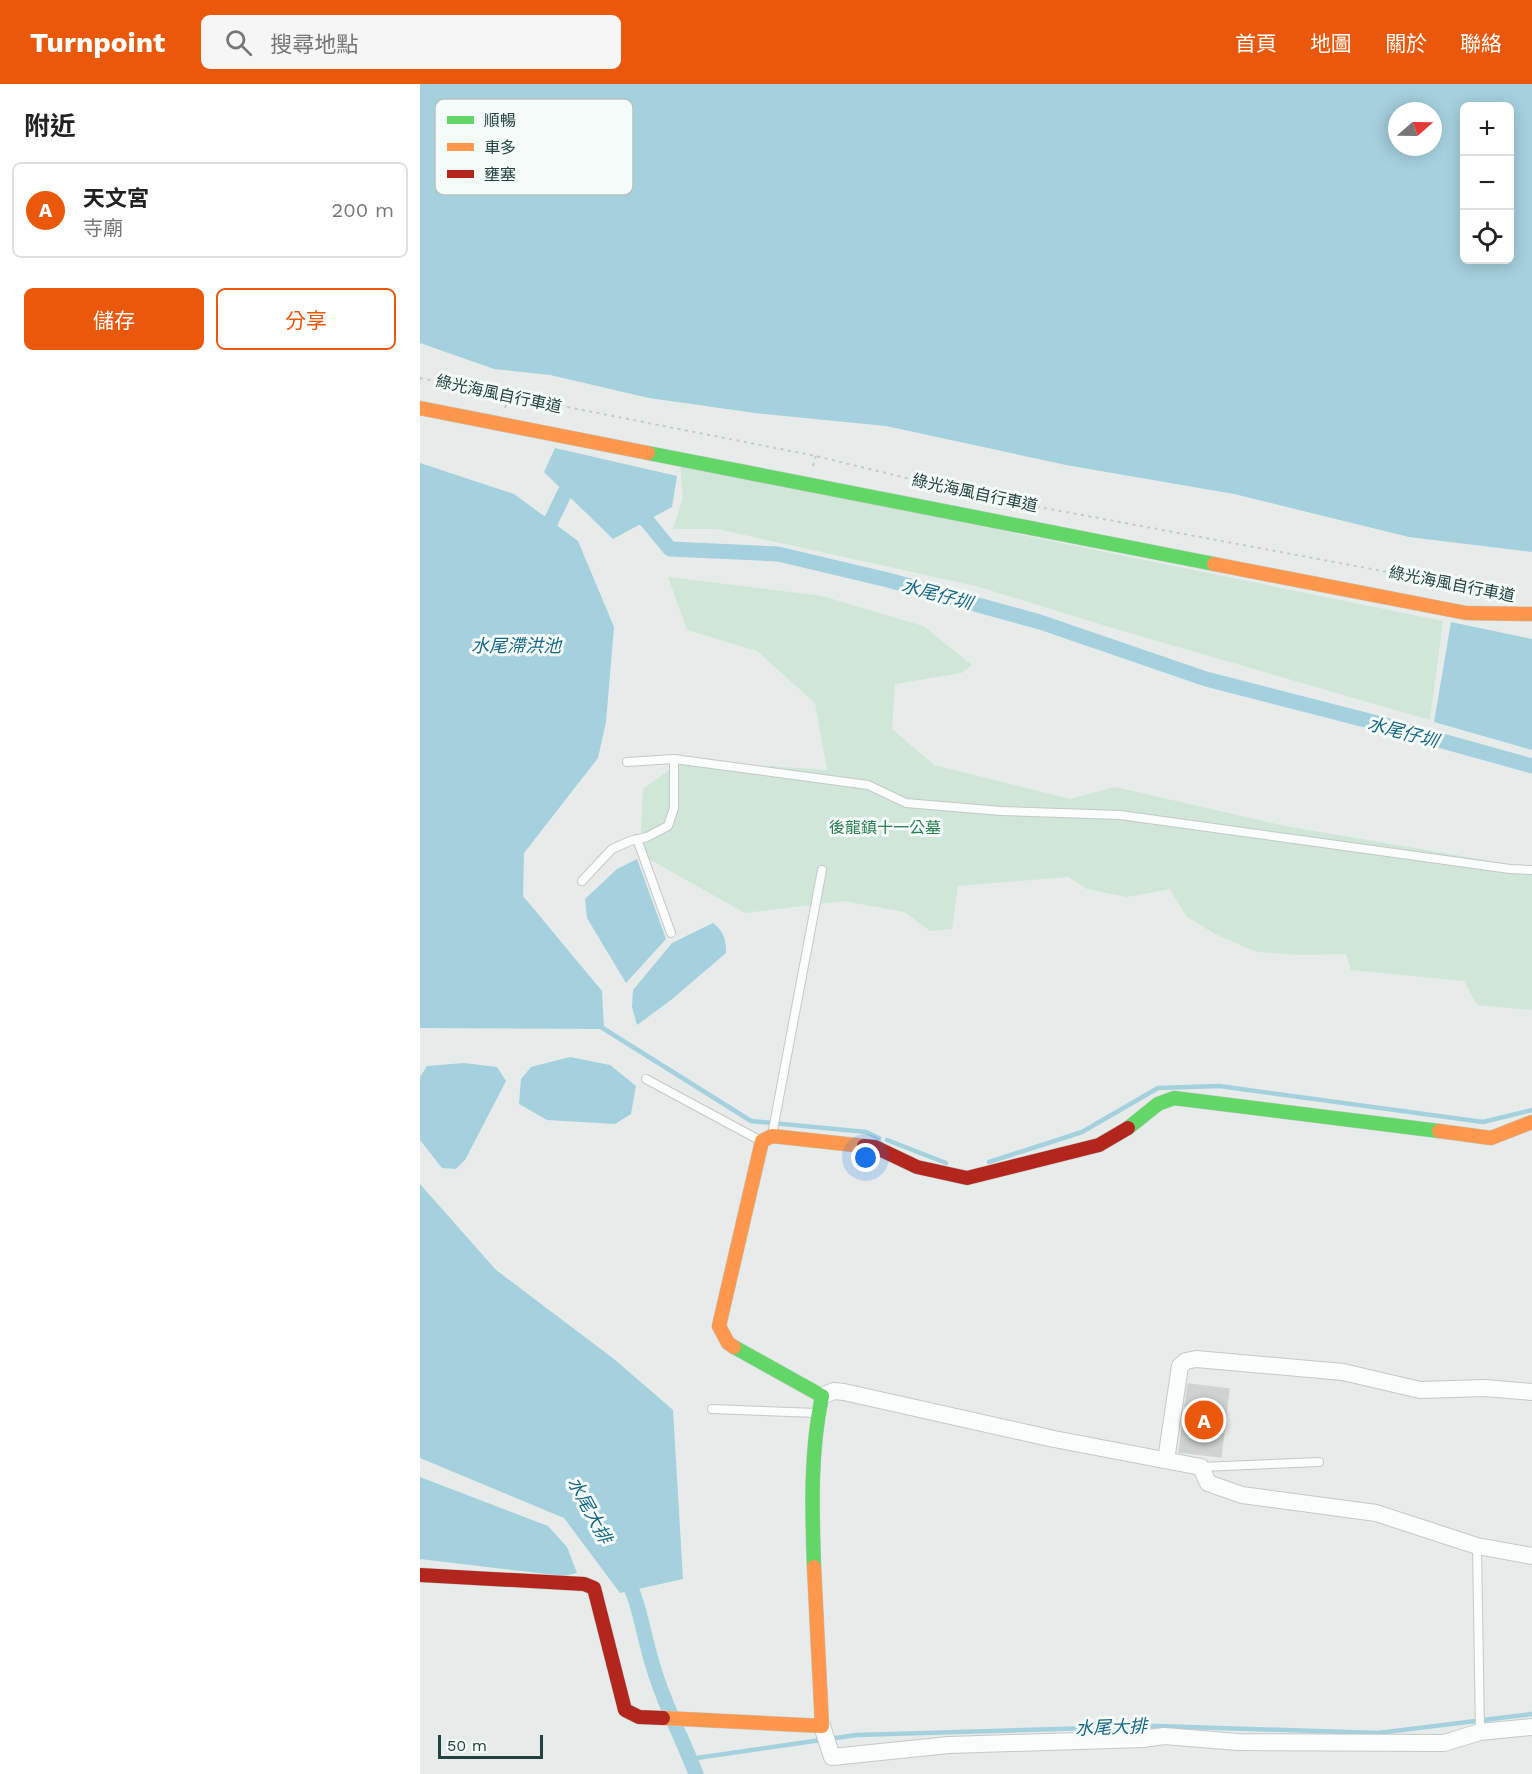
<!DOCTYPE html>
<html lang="zh-TW">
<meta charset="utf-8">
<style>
body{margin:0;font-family:"Work Sans","Noto Sans TC",sans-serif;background:#f6f6f6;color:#222}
.controls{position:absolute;right:18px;top:18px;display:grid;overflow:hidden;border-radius:9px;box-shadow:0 3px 15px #0003}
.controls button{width:54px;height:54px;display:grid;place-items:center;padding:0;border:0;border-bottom:2px solid #e0e0e0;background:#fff;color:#222;font:30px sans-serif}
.compass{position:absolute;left:968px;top:18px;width:54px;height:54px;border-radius:50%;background:#fff;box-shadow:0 3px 15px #0003;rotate:70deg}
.scale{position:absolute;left:18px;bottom:15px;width:105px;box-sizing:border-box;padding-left:6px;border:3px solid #22423d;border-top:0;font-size:16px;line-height:21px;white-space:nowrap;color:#22423d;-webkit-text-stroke:4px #f5fbf8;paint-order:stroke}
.you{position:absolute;left:446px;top:1074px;width:21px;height:21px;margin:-15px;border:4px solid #fff;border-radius:50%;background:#1a73e8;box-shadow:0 0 0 9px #1a73e833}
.badge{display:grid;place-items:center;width:39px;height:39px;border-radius:50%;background:#ea580c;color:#fff;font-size:20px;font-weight:700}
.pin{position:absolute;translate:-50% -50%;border:3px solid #fff;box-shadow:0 2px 6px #0006}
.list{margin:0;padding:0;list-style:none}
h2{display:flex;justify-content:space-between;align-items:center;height:78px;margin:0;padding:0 24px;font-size:26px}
h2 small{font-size:20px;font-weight:400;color:#767676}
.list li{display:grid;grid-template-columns:39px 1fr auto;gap:18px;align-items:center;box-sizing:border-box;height:96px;margin:0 12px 12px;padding:0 12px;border:2px solid #e0e0e0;border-radius:9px}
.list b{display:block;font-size:22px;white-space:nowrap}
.list p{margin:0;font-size:20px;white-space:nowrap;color:#767676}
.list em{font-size:20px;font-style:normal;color:#767676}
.actions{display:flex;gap:12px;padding:18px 24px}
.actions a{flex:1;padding:14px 0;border:2px solid #ea580c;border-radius:9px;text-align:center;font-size:21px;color:#ea580c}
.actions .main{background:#ea580c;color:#fff}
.icon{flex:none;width:33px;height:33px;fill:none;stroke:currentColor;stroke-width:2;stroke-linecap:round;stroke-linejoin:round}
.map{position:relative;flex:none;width:1112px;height:1690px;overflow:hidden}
header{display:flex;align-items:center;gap:36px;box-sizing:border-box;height:84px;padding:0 30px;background:#ea580c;color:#fff}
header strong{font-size:28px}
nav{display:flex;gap:33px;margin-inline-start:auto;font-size:21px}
.search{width:420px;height:54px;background:#f6f6f6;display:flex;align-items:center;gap:15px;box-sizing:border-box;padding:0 21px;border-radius:9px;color:#767676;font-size:22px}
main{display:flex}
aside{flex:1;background:#fff}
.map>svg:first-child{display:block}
</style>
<header>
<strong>Turnpoint</strong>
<div class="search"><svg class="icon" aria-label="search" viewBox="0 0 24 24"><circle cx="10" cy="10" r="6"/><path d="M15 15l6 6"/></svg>搜尋地點</div>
<nav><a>首頁</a><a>地圖</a><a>關於</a><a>聯絡</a></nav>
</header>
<main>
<aside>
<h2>附近<small></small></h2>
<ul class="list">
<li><span class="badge">A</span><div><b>天文宮</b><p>寺廟</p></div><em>200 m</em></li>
</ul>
<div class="actions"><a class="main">儲存</a><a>分享</a></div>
</aside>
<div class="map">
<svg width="1112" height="1690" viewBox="0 0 1112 1690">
<rect width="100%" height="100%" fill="#e7ecea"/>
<g fill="#cfe6d8">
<path d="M260,381L1023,537L1010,636L696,545L556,502L297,445H253L263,413Z"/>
<path d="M248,493L402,512L503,542L552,581L541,589L475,600L472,645L514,681L650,715L695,703L865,742L1112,784V926L1057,921L1044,897L931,886L926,870L881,871L837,868L795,850L766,832L750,805L707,813L667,805L648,793L538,802L532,845L510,847L484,828L424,817L325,829L220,770L223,705L263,676L407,686L395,619L337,567L267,546Z"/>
</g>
<g fill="#a5d0dd" fill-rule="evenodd">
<path d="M0,0H1112V468L989,453L814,410L646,381L466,342L335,329L229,314L130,291L74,285L0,259ZM1044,22H1090V176H1044ZM977,27H1013V63H977Z"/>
<path d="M135,364L257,392L252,423L193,455L124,388Z"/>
<path d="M0,379L94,410L158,457L194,543L186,638L178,674L104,769L103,812L182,907L184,945L0,944Z"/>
<path d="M1031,538L1112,555V666L1014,638Z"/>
<path d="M217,775L246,855L206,899L167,834L165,815L197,785Z"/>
<path d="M293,839C304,848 306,855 306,869L251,916L217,941L212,923L213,906L252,859Z"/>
<path d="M150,973L190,981L216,1002L211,1030L195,1040L127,1036L99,1020L101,995L111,983Z"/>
<path d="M44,979L77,983L86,997L45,1076L36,1085L22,1084L0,1056V993L7,982Z"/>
<path d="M0,1100L76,1186L194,1275L253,1326L263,1495L200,1509L144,1434L0,1374Z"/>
<path d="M0,1393L128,1442L147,1463L157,1489L144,1492L0,1475Z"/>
</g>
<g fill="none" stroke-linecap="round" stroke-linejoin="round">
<g stroke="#a5d0dd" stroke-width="4.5">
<path d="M181,943L331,1037L446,1048L459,1054"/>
<path d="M467,1056L526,1079"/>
<path d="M569,1078L662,1048L738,1004L799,1002L1063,1038L1112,1026"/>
<path d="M270,1675L436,1651L737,1642L958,1649L1112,1630"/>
</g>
<g stroke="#a5d0dd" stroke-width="15">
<path d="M211,425L227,437L250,465L358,470L468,496L620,538L786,595L965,641L1112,682"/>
<path d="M123,454L145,408L163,404"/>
<path d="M204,1489C220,1518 223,1551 233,1582C244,1620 262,1654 276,1690"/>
</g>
</g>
<path fill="#ced3d1" stroke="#cfd5d3" stroke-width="1.5" d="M768,1300L809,1305L801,1373L759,1368Z"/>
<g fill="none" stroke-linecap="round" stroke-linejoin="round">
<defs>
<g id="lane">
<path d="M207,678L254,675L448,701L486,719L581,727L700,731L1090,785L1112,786"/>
<path d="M217,755L251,849"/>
<path d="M162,797L192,765L210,757L227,753L248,742L254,724V675"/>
<path d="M226,995L341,1057"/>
<path d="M352,1051L402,786"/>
<path d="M292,1325L398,1329"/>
<path d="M781,1383L899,1378"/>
<path d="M1057,1462L1060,1648"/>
</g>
<g id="street">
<path d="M402,1312L414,1307L424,1308L634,1355L781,1383L788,1399L822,1411L956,1429L1057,1462L1112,1472"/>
<path d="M746,1376L760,1282L766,1277L776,1275L923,1288L1000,1306L1065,1304L1112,1308"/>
<path d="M402,1642L412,1673L529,1661L723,1655L744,1652L818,1658L1024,1659L1060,1648L1112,1643"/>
</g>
<g id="fast">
<path d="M228,369L794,480"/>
<path d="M708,1044L738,1020L754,1014L1019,1047"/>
<path d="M314,1263L402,1312C390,1369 392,1425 394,1483"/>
</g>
<g id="slow">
<path d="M0,324L228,369"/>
<path d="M794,480L1046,529L1112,530"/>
<path d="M1019,1047L1071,1054L1112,1038"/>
<path d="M314,1263L308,1259L299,1242L342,1057L352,1052L444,1062"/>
<path d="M243,1634L402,1642L394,1483"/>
</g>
<g id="jam">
<path d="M444,1062L455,1063L497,1083L547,1094L679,1061L708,1044"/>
<path d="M0,1491L164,1500L174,1504L205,1626L219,1633L243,1634"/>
</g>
</defs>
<use href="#lane" stroke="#c4c9c7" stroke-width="10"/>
<use href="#street" stroke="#c4c9c7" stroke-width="18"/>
<use href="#fast" stroke="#c2cac8" stroke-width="15"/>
<use href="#slow" stroke="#c2cac8" stroke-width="15"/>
<use href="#jam" stroke="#c2cac8" stroke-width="15"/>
<g stroke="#c2cbca" stroke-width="2" stroke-dasharray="3 4.5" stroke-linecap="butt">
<path d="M0,294L396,372L560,412L1086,510"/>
<path d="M85,324L90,312"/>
<path d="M393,382L396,372"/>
</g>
<use href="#lane" stroke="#fbfcfc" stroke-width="8"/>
<use href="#street" stroke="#fbfcfc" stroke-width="16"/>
<use href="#fast" stroke="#63d668" stroke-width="14"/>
<use href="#slow" stroke="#ff974d" stroke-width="14"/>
<use href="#jam" stroke="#b3261e" stroke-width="14"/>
</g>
<g text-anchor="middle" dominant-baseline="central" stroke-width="6" stroke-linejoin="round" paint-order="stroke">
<g font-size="16" fill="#22423d" stroke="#f5fbf8">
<text transform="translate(79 310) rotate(12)">綠光海風自行車道</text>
<text transform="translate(555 409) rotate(12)">綠光海風自行車道</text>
<text transform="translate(1032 500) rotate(11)">綠光海風自行車道</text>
</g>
<g font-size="16" fill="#287d51" stroke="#f5fbf8">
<text x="465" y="743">後龍鎮十一公墓</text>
</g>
<g font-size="18" font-style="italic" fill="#166784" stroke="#f5fbf8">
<text transform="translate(517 510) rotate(15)">水尾仔圳</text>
<text x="96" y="561">水尾滯洪池</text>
<text transform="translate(983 648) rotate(15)">水尾仔圳</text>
<text transform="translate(170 1426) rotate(62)">水尾大排</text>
<text transform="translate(691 1643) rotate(-2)">水尾大排</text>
</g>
</g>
<rect x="15" y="15" width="198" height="96" rx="9" fill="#f5fbf8" stroke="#b6c4c0" stroke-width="1.5"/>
<rect x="27" y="32" width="27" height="8" fill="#63d668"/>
<rect x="27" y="59" width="27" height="8" fill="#ff974d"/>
<rect x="27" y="86" width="27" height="8" fill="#b3261e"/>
<g font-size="16" fill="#22423d">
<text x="64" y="42">順暢</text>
<text x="64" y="69">車多</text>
<text x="64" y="96">壅塞</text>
</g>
</svg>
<div class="controls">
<button>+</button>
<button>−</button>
<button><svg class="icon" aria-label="locate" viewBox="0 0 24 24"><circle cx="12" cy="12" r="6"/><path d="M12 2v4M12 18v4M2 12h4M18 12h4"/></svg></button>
</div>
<svg class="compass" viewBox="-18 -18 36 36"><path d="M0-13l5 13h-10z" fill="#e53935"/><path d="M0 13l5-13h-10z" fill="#767676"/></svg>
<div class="scale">50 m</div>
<div class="you"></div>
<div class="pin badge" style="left:784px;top:1336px">A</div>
</div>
</main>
